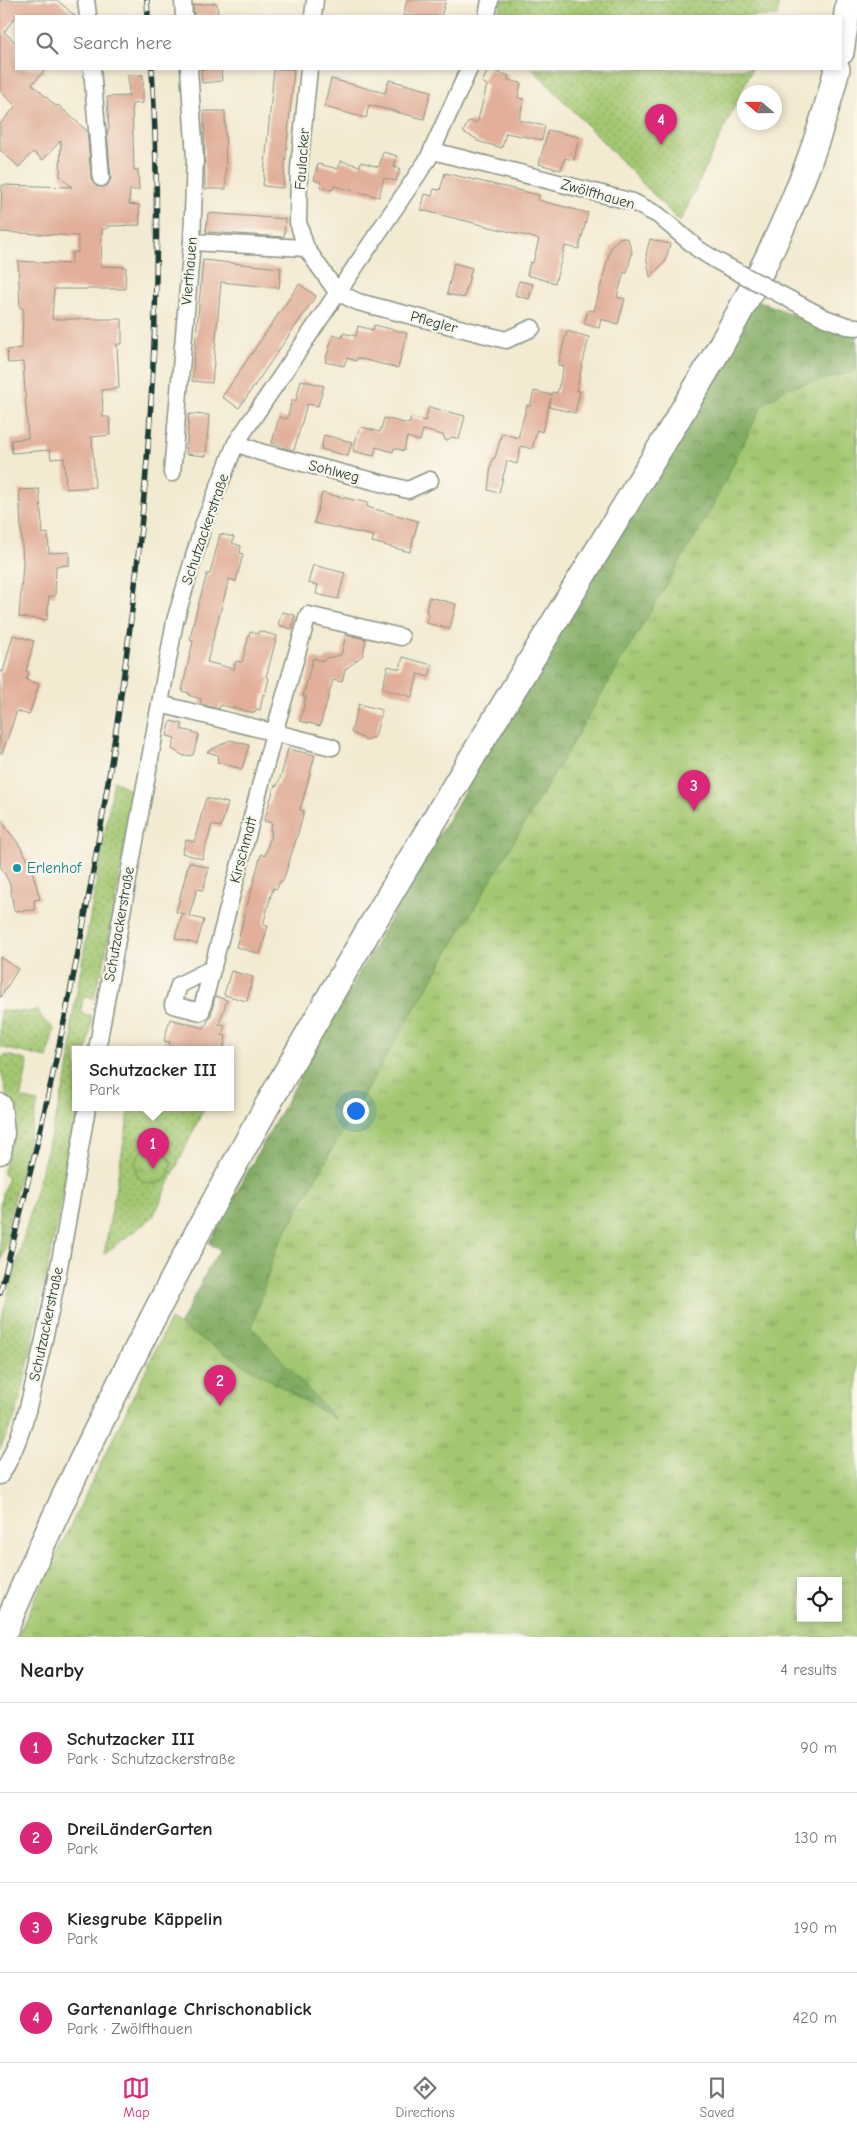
<!DOCTYPE html>
<meta charset="utf-8">
<style>
body{margin:0;font-family:"Comic Neue",sans-serif;background:#f6f6f6;color:#222}
.controls{position:absolute;right:15px;bottom:15px;display:grid;overflow:hidden;border-radius:0px;box-shadow:0 2px 8px #0003}
.controls button{width:45px;height:45px;display:grid;place-items:center;padding:0;border:0;border-bottom:1px solid #e0e0e0;background:#fff;color:#222;font:25px sans-serif}
.compass{position:absolute;left:737px;top:85px;width:45px;height:45px;border-radius:50%;background:#fff;box-shadow:0 2px 8px #0003;rotate:290deg}
.you{position:absolute;left:355px;top:1110px;width:18px;height:18px;margin:-12px;border:4px solid #fff;border-radius:50%;background:#1a73e8;box-shadow:0 0 0 8px #1a73e833}
.badge{display:grid;place-items:center;width:32px;height:32px;border-radius:50%;background:#db2777;color:#fff;font-size:16px;font-weight:700}
.pin{position:absolute;translate:-50% -41px;filter:drop-shadow(0 1px 2px #0008)}
.pin::after{content:'';position:absolute;top:26px;width:18px;height:15px;background:inherit;clip-path:polygon(0 0,100% 0,50% 100%)}
.popup{position:absolute;left:72px;top:1046px;width:162px;height:65px;box-sizing:border-box;display:grid;place-content:center;border-radius:0px;background:#fff;filter:drop-shadow(0 1px 4px #0005);font-size:16px;white-space:nowrap;color:#767676}
.popup b{font-size:19px;color:#222}
.popup::after{content:'';position:absolute;left:50%;top:100%;margin-left:-10px;border:10px solid transparent;border-top-color:#fff}
.list{margin:0;padding:0;list-style:none}
h2{display:flex;justify-content:space-between;align-items:center;height:65px;margin:0;padding:0 20px;font-size:21px}
h2 small{font-size:16px;font-weight:400;color:#767676}
.list li{display:grid;grid-template-columns:32px 1fr auto;gap:15px;align-items:center;box-sizing:border-box;height:90px;padding:0 20px;border-top:1px solid #e0e0e0}
.list b{display:block;font-size:19px;white-space:nowrap}
.list p{margin:0;font-size:16px;white-space:nowrap;color:#767676}
.list em{font-size:16px;font-style:normal;color:#767676}
.icon{flex:none;width:28px;height:28px;fill:none;stroke:currentColor;stroke-width:2;stroke-linecap:round;stroke-linejoin:round}
.map{position:relative;flex:none;width:857px;height:1637px;overflow:hidden}
.search{position:absolute;background:#fff;box-shadow:0 2px 8px #0003;left:15px;right:15px;top:15px;height:55px;display:flex;align-items:center;gap:12px;box-sizing:border-box;padding:0 18px;border-radius:0px;color:#767676;font-size:19px}
.sheet{height:425px;background:#fff}
nav{display:flex;justify-content:space-around;align-items:center;box-sizing:border-box;height:70px;border-top:1px solid #e0e0e0;background:#fff;font-size:14px;color:#767676}
nav a{display:grid;justify-items:center;gap:2px}
nav .on{color:#db2777}
.map>svg:first-child{display:block}
</style>
<div class="map">
<svg width="857" height="1637" viewBox="0 0 857 1637">
<defs>
<pattern id="grass-dots" width="8" height="8" patternUnits="userSpaceOnUse" patternTransform="scale(1.25)"><rect width="8" height="8" fill="#a3c771"/><path d="M2 2h.1M6 6h.1" fill="none" stroke="#84a35e" stroke-width="1.8" stroke-linecap="round"/></pattern>
<pattern id="forest-crowns" width="20" height="18" patternUnits="userSpaceOnUse" patternTransform="scale(1.25)"><rect width="20" height="18" fill="#82ac63"/><path d="M2 6a3 3 0 1 1 6 0M12 15a3 3 0 1 1 6 0" fill="none" stroke="#6a8d52"/></pattern>
<pattern id="park-tufts" width="24" height="20" patternUnits="userSpaceOnUse" patternTransform="scale(1.25)"><rect width="24" height="20" fill="#a3c771"/><path d="M3 7l-1-3M5 7V3M7 7l1-3M15 17l-1-3M17 17v-4M19 17l1-3" fill="none" stroke="#84a35e"/></pattern>
</defs>
<rect width="100%" height="100%" fill="#fbf7ec"/>
<filter id="ink" filterUnits="userSpaceOnUse"><feTurbulence type="fractalNoise" baseFrequency=".02" numOctaves="2"/><feDisplacementMap in="SourceGraphic" scale="10" xChannelSelector="R" yChannelSelector="G"/><feConvolveMatrix kernelMatrix="1 2 1 2 8 2 1 2 1" color-interpolation-filters="sRGB"/></filter>
<filter id="wash" filterUnits="userSpaceOnUse"><feTurbulence type="fractalNoise" baseFrequency=".0096" numOctaves="4" result="noise"/><feDisplacementMap in="SourceGraphic" scale="20" xChannelSelector="R" yChannelSelector="G"/><feGaussianBlur stdDeviation="1.12" result="paint"/><feColorMatrix in="noise" values="0 0 0 0 0 0 0 0 0 0 0 0 0 0 0 0 0 1.4 0 .05"/><feComposite in="paint" operator="in"/></filter>
<g filter="url(#wash)">
<rect width="100%" height="100%" fill="#f3ead2"/>
<g fill="url(#grass-dots)" stroke="#618252">
<path d="M502,0H779L777,16H498Z"/>
<path d="M533,69H752L680,222Z"/>
<path d="M114,780L131,791L130,799L132,805L102,974H98L99,977L94,998L88,997L83,998L81,1011L84,1015H91L92,1021L87,1050H76V1108H81L22,1392L15,1416L0,1449V1325L67,1076L73,1035L71,1026Z"/>
<path d="M0,1010L26,1012L38,1010L43,1020L54,1029L47,1058L0,1047Z"/>
<path d="M7,1055L26,1060L28,1063L21,1095L22,1098L38,1102L6,1232L9,1234L0,1265V1204L8,1176L3,1174C8,1150 9,1124 7,1100C6,1085 0,1073 0,1058Z"/>
<path d="M130,1108H204L153,1217L104,1254Z"/>
</g>
<path fill="url(#forest-crowns)" stroke="#50744c" d="M757,300L821,326L825,318L857,327V453L545,1282L18,1637L168,1377L180,1324L210,1265L220,1250L209,1243C381,923 571,613 757,300Z"/>
<g fill="url(#park-tufts)" stroke="#618252" fill-rule="evenodd">
<path d="M857,368V1637H17L170,1320L336,1420L252,1327L276,1249L355,1109L709,513L762,406L787,388L850,373ZM801,1581H838V1618H801Z"/>
<circle cx="153" cy="1166" r="18"/>
</g>
<g id="blocks">
<g fill="#e1af9a">
<path d="M0,0H57L75,16H16L4,32L16,43V69H46L32,84L56,106L58,105L87,131L91,179L97,187L107,186L111,178L107,130H109L107,97L129,96L128,75H143V103L132,104L134,170H138L139,190H130L129,204L139,205L140,225L108,226L107,229H102L101,266L126,267L125,289H54L52,319H122V344H117L119,388L102,390L103,417H109L110,435L92,437L95,487L66,489L64,458L51,459L50,450L12,453L11,440L28,438L23,362L8,363L7,350L22,348L23,308H20L18,261L71,264L72,253L78,252V236L0,232L2,185L72,187L60,176L61,140L43,160L33,152L19,167L0,150V124L16,106L0,91Z"/>
<path d="M407,0H446L441,16H403Z"/>
<path d="M217,3L218,16H194L193,5Z"/>
<path d="M201,69H221L222,81L202,83Z"/>
<path d="M274,69H294L283,188L263,186Z"/>
<path d="M489,69L509,76L508,80L521,83L518,98L524,99L519,120L545,126L542,140L506,133L502,148L477,141V139L463,132L469,121L476,123L478,120L487,85L482,82Z"/>
<path d="M331,79L385,93L389,80L431,91L424,119L369,105L366,118L324,107Z"/>
<path d="M204,111H225L226,189H205Z"/>
<path d="M548,130L579,137L574,160L565,158L561,170L539,164Z"/>
<path d="M383,152L397,156L394,167L400,168L396,181L384,178L379,197L334,186L333,190L320,187L321,182L314,180L318,164L338,169L341,161L360,166L361,162L379,167Z"/>
<path d="M445,173L539,195L538,200L588,213L579,249L565,246L555,283L527,275L530,262L533,263L539,239L421,210L425,194L432,196L434,189L440,190Z"/>
<path d="M208,213L285,219L284,237L206,232Z"/>
<path d="M621,237L628,239L632,252L627,273L624,272L617,297L625,299L618,324L601,319L599,328L584,324L588,310L594,311L611,247Z"/>
<path d="M650,239L670,244L665,262L650,277L646,254Z"/>
<path d="M203,260L281,268L279,288L221,282L212,383L192,381Z"/>
<path d="M454,263L472,268L464,298L447,294Z"/>
<path d="M519,281L533,284L529,299L515,295Z"/>
<path d="M299,284L316,296L239,408L222,397Z"/>
<path d="M374,325L407,333L398,368L357,358L356,361L347,358L344,366L325,362L333,335L342,338L343,333L356,336L358,326L373,330Z"/>
<path d="M567,331L589,337L576,391H580L575,413L549,407L551,398L542,432L537,430L532,449L521,446L517,464L507,461L499,493L488,490L491,465L493,458H495L502,433L518,438L527,405L530,406L534,391L552,395V392L557,393L564,366L558,365Z"/>
<path d="M301,380L324,386L318,406L307,404L294,450L280,447L279,445L272,443L279,417L287,419L292,400L296,401Z"/>
<path d="M429,407L465,416L459,439L452,437L446,441L443,435L423,430L420,441L407,437L404,451L394,448L393,452L376,447L374,456L353,451L358,431L362,427L380,432L384,418L409,424L411,417L425,421Z"/>
<path d="M189,414L209,415L206,456L186,454Z"/>
<path d="M324,435L352,442L348,456L321,449Z"/>
<path d="M39,489L43,534L48,533L49,553L69,552V565L56,566L55,596H49L47,620L19,617L23,564L19,490Z"/>
<path d="M322,493L368,503L367,507L418,521L410,552L372,542L374,536L314,523Z"/>
<path d="M220,534L234,537L232,543L241,546L240,553L243,554L236,581L229,579L207,662L234,669L236,661L242,662L250,631L258,634L259,631L277,636L266,677L269,678L265,695L263,694L260,710L256,709L255,713L220,705L219,709L200,704L201,699L188,695L189,693L182,691L193,641L190,640L195,616L207,574H210Z"/>
<path d="M313,565L345,573L338,599L316,594L318,585L308,583Z"/>
<path d="M429,597L456,604L450,629L426,623L429,613L426,612Z"/>
<path d="M282,612L295,615L292,629L278,625Z"/>
<path d="M13,635L34,641L26,671L29,672L26,680L39,684L29,715L17,711L2,753H0V671L3,672Z"/>
<path d="M346,635L366,639L363,655L345,670L342,682L333,680L320,726L300,721L306,697H303L313,658L323,661L327,658L341,655Z"/>
<path d="M403,657L432,665L429,677L418,674L412,697L382,689L388,666L400,669Z"/>
<path d="M359,704L382,710L375,737L366,740L351,732Z"/>
<path d="M171,721L183,724L181,729L199,734L193,755L184,756L172,749L175,738L167,736Z"/>
<path d="M230,740L249,745L242,769L217,762L219,755L207,752Z"/>
<path d="M288,749L315,755L300,810L304,811L299,830L283,881H280L277,889L273,888L263,925L268,926L260,954L236,947L261,854L265,856L272,831H270L272,823L264,821L275,785L277,786L281,776Z"/>
<path d="M206,798L228,803L221,827L212,825L202,859L182,853L186,840L194,842Z"/>
<path d="M0,820L18,843L30,863L40,899L34,900L35,910L14,911L10,884L0,865Z"/>
<path d="M189,862L209,868L203,890L197,889L189,916L204,920L197,944L175,938L182,914H185L176,912Z"/>
<path d="M0,957L18,969L0,998Z"/>
<path d="M231,971L253,977L247,1001L224,995Z"/>
<path d="M215,996L227,1000L219,1024L225,1025L222,1035L226,1036L223,1050H187L169,1046L170,1042L164,1041L170,1019L204,1028L211,1015Z"/>
</g>
</g>
</g>
<g filter="url(#ink)">
<use href="#blocks" fill-opacity="0" stroke="#899483" stroke-width="1"/>
<g fill="none" stroke-linecap="round" stroke-linejoin="round">
<defs>
<g id="street">
<path d="M86,0L88,16"/>
<path d="M183,0L184,16"/>
<path d="M313,16L315,0"/>
<path d="M487,16L490,0"/>
<path d="M92,69L101,178"/>
<path d="M309,69L299,168L298,222L306,248L337,292L358,302L506,340L532,328"/>
<path d="M433,151L633,202L658,215L698,249"/>
<path d="M192,242L306,248"/>
<path d="M825,318L847,326L857,327"/>
<path d="M236,443L260,452L408,490L430,480"/>
<path d="M172,473L192,242L195,157L189,69"/>
<path d="M160,704L332,747"/>
<path d="M213,968L179,985L173,1005L201,1012L274,733L308,615L401,637"/>
<path d="M97,1050L175,621L203,526L236,443L428,159L469,69"/>
<path d="M0,1476C22,1442 30,1400 39,1361C59,1278 72,1192 87,1108"/>
</g>
<path id="secondary" d="M0,1105L3,1133L0,1153"/>
<g id="primary">
<path d="M841,52L849,0"/>
<path d="M2,1637C35,1557 72,1479 111,1401C232,1155 373,920 516,685C564,606 612,527 660,448C735,324 803,211 837,69"/>
</g>
</defs>
<use href="#street" stroke="#899483" stroke-width="19"/>
<use href="#secondary" stroke="#899483" stroke-width="25"/>
<use href="#primary" stroke="#899483" stroke-width="28"/>
<use href="#street" stroke="#fff" stroke-width="16"/>
<use href="#secondary" stroke="#fff" stroke-width="22"/>
<use href="#primary" stroke="#fff" stroke-width="25"/>
<defs>
<g id="rail">
<path d="M147,0L148,16"/>
<path d="M0,1293C55,1084 98,873 126,658C152,462 164,266 152,69"/>
</g>
</defs>
<use href="#rail" stroke="#1f3d34" stroke-width="5.5"/>
<use href="#rail" stroke="#fbf7ec" stroke-width="4" stroke-dasharray="11" stroke-linecap="butt"/>
<defs>
<path id="street-bridge" d="M698,249L717,261L825,318"/>
</defs>
<use href="#street-bridge" stroke="#899483" stroke-width="19" stroke-linecap="butt"/>
<use href="#street-bridge" stroke="#fff" stroke-width="16"/>
</g>
</g>
<circle fill="#0f9aa8" stroke="#fbf7ec" stroke-width="2" cx="17" cy="868" r="5"/>
<g text-anchor="middle" dominant-baseline="central" stroke-width="4.5" stroke-linejoin="round" paint-order="stroke">
<g font-size="15" fill="#1f3d34" stroke="#fbf7ec">
<text transform="translate(302 159) rotate(-86)">Faulacker</text>
<text transform="translate(598 194) rotate(16)">Zwölfthauen</text>
<text transform="translate(189 271) rotate(-85)">Vierthauen</text>
<text transform="translate(434 322) rotate(15)">Pflegler</text>
<text transform="translate(334 471) rotate(14)">Sohlweg</text>
<text transform="translate(205 529) rotate(-71)">Schutzackerstraße</text>
<text transform="translate(243 850) rotate(-75)">Kirschmatt</text>
<text transform="translate(119 924) rotate(-80)">Schutzackerstraße</text>
<text transform="translate(46 1324) rotate(-78)">Schutzackerstraße</text>
</g>
<g font-size="15" fill="#0d838f" stroke="#fbf7ec" text-anchor="start">
<text x="27" y="868">Erlenhof</text>
</g>
</g>
</svg>
<div class="controls">
<button><svg class="icon" aria-label="locate" viewBox="0 0 24 24"><circle cx="12" cy="12" r="6"/><path d="M12 2v4M12 18v4M2 12h4M18 12h4"/></svg></button>
</div>
<svg class="compass" viewBox="-18 -18 36 36"><path d="M0-13l5 13h-10z" fill="#e53935"/><path d="M0 13l5-13h-10z" fill="#767676"/></svg>
<div class="you"></div>
<div class="pin badge" style="left:153px;top:1169px">1</div>
<div class="popup"><b>Schutzacker III</b>Park</div>
<div class="pin badge" style="left:220px;top:1406px">2</div>
<div class="pin badge" style="left:694px;top:811px">3</div>
<div class="pin badge" style="left:661px;top:145px">4</div>
<div class="search"><svg class="icon" aria-label="search" viewBox="0 0 24 24"><circle cx="10" cy="10" r="6"/><path d="M15 15l6 6"/></svg>Search here</div>
</div>
<section class="sheet">
<h2>Nearby<small>4 results</small></h2>
<ul class="list">
<li><span class="badge">1</span><div><b>Schutzacker III</b><p>Park · Schutzackerstraße</p></div><em>90 m</em></li>
<li><span class="badge">2</span><div><b>DreiLänderGarten</b><p>Park</p></div><em>130 m</em></li>
<li><span class="badge">3</span><div><b>Kiesgrube Käppelin</b><p>Park</p></div><em>190 m</em></li>
<li><span class="badge">4</span><div><b>Gartenanlage Chrischonablick</b><p>Park · Zwölfthauen</p></div><em>420 m</em></li>
</ul>
</section>
<nav>
<a class="on"><svg class="icon" aria-label="map" viewBox="0 0 24 24"><path d="M3 6l6-2 6 2 6-2v14l-6 2-6-2-6 2zM9 4v14M15 6v14"/></svg>Map</a>
<a><svg class="icon" aria-label="directions" viewBox="0 0 24 24"><path d="M12 3l9 9-9 9-9-9zM9 14v-3h6M13 9l2 2-2 2"/></svg>Directions</a>
<a><svg class="icon" aria-label="saved" viewBox="0 0 24 24"><path d="M7 4h10v16l-5-4-5 4z"/></svg>Saved</a>
</nav>
